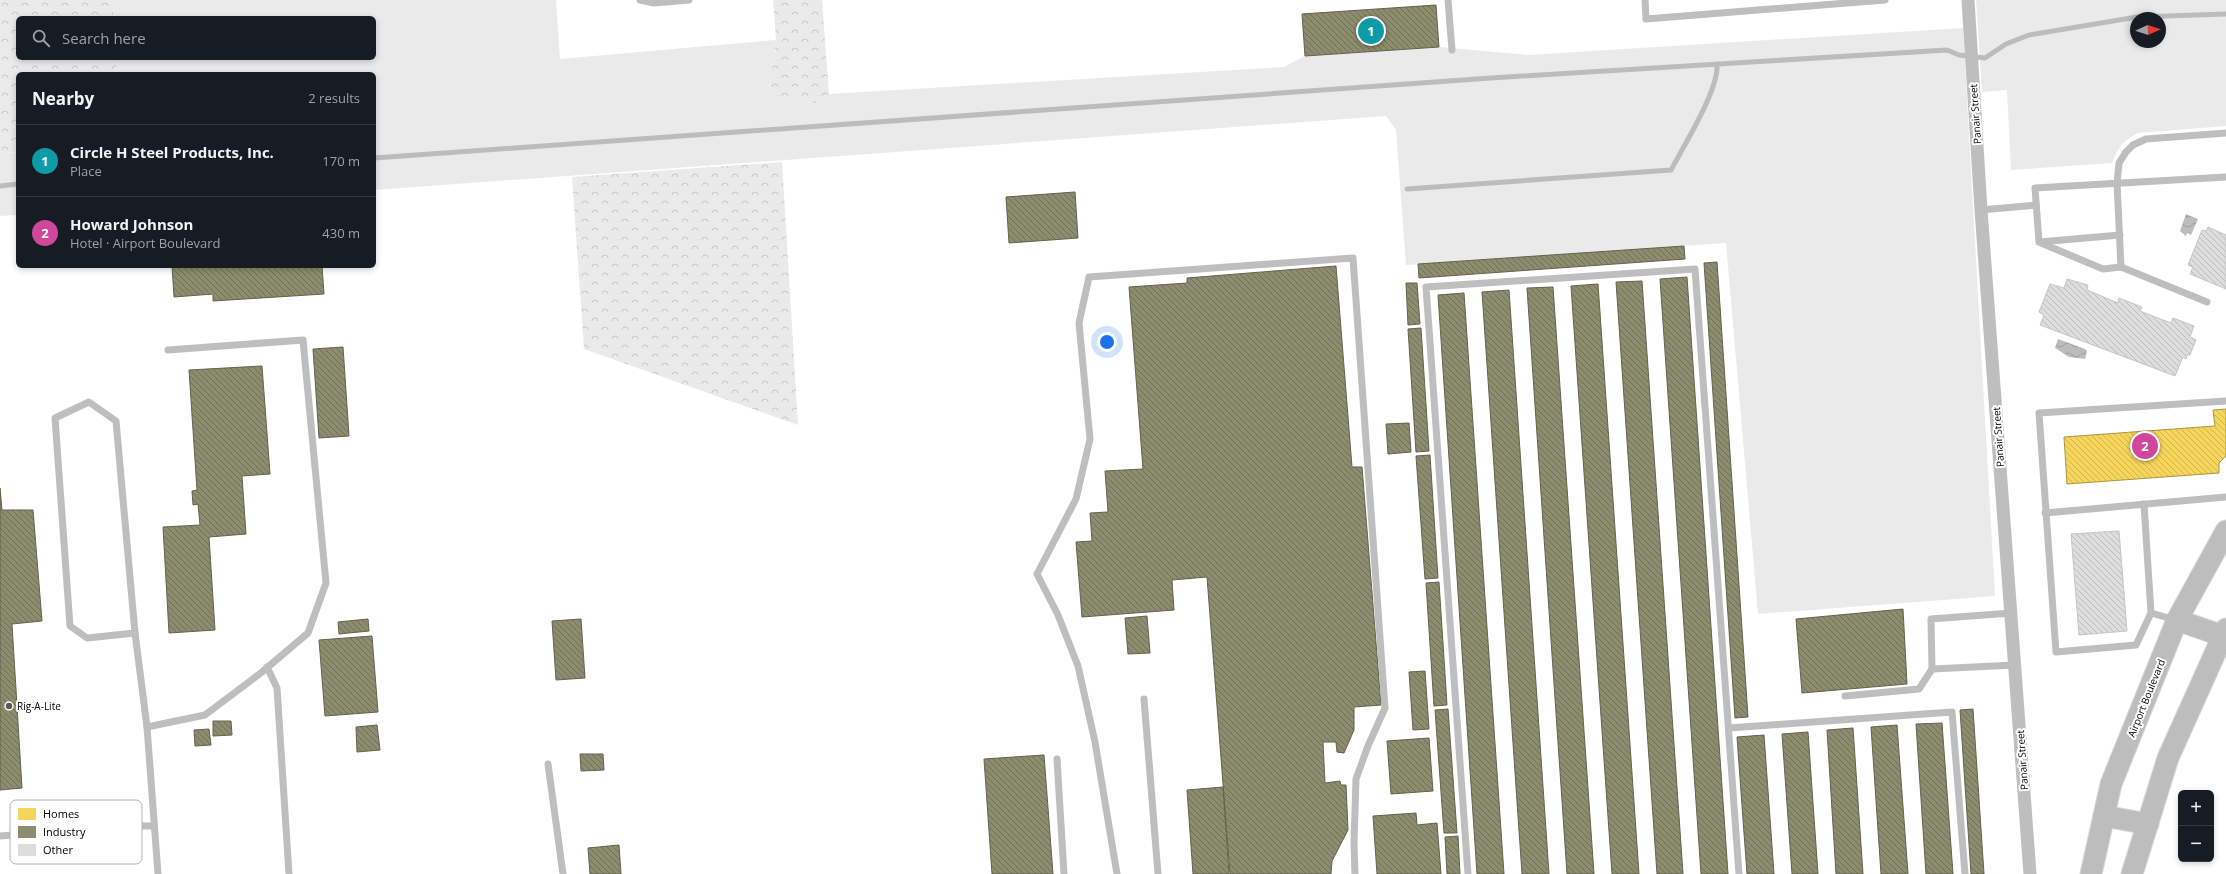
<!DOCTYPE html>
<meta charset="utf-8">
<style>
body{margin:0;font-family:"Open Sans",sans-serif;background:#242831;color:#f1f3f6}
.controls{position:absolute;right:12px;bottom:12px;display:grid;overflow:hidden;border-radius:6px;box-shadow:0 2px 6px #0003}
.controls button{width:36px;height:36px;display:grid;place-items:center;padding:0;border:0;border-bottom:1px solid #363941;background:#171b24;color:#f1f3f6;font:20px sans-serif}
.compass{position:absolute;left:2130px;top:12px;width:36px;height:36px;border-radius:50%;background:#171b24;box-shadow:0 2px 6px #0003;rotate:87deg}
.you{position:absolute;left:1107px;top:342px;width:14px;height:14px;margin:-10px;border:3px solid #fff;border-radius:50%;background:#1a73e8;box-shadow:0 0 0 6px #1a73e833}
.badge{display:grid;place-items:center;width:26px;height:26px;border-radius:50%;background:#db2777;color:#fff;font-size:13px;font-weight:700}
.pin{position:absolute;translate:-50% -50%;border:2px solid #fff;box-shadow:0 1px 4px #0006}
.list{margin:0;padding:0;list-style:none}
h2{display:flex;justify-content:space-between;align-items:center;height:52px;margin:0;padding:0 16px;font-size:17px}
h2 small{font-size:13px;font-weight:400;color:#9ea1a6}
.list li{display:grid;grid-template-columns:26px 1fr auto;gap:12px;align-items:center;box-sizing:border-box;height:72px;padding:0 16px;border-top:1px solid #363941}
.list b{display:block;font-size:15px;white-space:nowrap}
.list p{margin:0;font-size:13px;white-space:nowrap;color:#9ea1a6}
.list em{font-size:13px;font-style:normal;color:#9ea1a6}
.icon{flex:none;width:22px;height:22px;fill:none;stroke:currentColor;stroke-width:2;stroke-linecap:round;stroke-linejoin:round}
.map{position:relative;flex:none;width:2226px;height:874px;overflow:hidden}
.search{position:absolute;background:#171b24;box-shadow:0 2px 6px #0003;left:16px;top:16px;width:360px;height:44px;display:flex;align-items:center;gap:10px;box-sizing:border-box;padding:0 14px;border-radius:6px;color:#9ea1a6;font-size:15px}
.panel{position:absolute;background:#171b24;box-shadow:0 2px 6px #0003;left:16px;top:72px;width:360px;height:196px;border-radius:6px}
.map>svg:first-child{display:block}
</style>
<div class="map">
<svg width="2226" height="874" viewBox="0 0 2226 874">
<defs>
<pattern id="forest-crowns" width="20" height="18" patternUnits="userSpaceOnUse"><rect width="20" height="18" fill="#eaeaea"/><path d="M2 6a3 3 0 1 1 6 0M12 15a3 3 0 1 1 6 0" fill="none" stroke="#c7c7c7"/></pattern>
<pattern id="water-waves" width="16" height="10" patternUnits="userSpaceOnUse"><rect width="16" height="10" fill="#bcbcbc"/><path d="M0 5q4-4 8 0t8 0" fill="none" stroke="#a0a0a0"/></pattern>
<pattern id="homes-back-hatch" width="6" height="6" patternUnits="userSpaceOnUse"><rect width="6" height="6" fill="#f6d55c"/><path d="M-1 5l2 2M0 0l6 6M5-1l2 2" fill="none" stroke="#d1b54e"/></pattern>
<pattern id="industry-back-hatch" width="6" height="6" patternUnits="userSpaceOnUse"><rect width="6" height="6" fill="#8c8c6e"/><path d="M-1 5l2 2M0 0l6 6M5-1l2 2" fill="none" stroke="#707058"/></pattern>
<pattern id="building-back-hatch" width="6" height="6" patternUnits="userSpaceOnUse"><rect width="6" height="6" fill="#ddd"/><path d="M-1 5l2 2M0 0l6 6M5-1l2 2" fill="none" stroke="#bcbcbc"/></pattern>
</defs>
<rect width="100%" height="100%" fill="#fff"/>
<g fill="#eaeaea" fill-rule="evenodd">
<path d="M113,0H556L560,59L776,40L768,98L815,103L829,94L1284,67L1305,56L1439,47L1528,55L1963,28L1995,596L1758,614L1726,243L1406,265L1396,130L1386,116L374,190V74H117L116,58H374V18H114Z"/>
<path d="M1976,0H2226V126L2138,133C2124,140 2117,148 2112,163L2011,170L2007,90L1982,92ZM2136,18H2160V42H2136Z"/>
<path d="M0,152L18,153V215L0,216Z"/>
</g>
<g fill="url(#forest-crowns)">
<path d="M0,0H113L114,18H18V58H116L117,74H18V153L0,152Z"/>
<path d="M773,0H822L829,94L815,103L768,98L776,40Z"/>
<path d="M782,162L798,425L584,349L572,177Z"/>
</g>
<g fill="url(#water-waves)">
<path d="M2186,214L2198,219L2191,235L2187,233L2186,236L2180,231Z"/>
<path d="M2058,339L2085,349L2087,351L2085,359L2069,357L2055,348Z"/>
</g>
<path fill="url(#homes-back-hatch)" stroke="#ac9540" d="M2226,409V456L2219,463V473L2067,484L2064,437L2215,426L2213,410Z"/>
<g fill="url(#industry-back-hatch)" stroke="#62624d">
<path d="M1436,5L1439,47L1305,56L1302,14Z"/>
<path d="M1075,192L1078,238L1009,243L1006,197Z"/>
<path d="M1684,246L1685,259L1419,278L1418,264Z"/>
<path d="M1717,262L1748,717L1735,718L1704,263Z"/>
<path d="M172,266H322L324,294L213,301V294L174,297Z"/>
<path d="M1336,266L1352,467H1362L1381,705L1354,707V730L1344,753L1337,752L1336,742H1323L1325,783L1340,781L1341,785H1346L1348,830L1332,861L1331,874H1230L1207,577L1172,580L1174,610L1082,617L1076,542L1092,541L1090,513L1108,512L1105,471L1143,469L1129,287L1187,283V278Z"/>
<path d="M1687,277L1728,874H1701L1660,279Z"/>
<path d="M1642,281L1683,874H1657L1616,282Z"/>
<path d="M1406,283H1417L1420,324L1408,325Z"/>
<path d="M1598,284L1639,874H1612L1571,286Z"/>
<path d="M1553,287L1594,874H1567L1527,288Z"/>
<path d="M1509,290L1549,874H1522L1482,292Z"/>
<path d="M1464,293L1504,874H1477L1438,295Z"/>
<path d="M1421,328L1429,451L1416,452L1408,329Z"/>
<path d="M343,347L349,436L319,438L313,349Z"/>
<path d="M262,366L270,474L242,476L246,534L209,537L215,630L169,633L163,527L200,525L198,504L193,505L192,491L197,490L189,370Z"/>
<path d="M1409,423L1411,452L1388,454L1386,424Z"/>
<path d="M1430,455L1438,578L1425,579L1416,456Z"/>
<path d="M0,488L2,510H33L42,621L12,624L22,788L0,790Z"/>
<path d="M1439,582L1447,705L1434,706L1426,583Z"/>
<path d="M1903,609L1907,684L1802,693L1796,619Z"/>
<path d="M1147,616L1150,653L1128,654L1125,618Z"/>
<path d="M368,619L369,631L339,634L338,622Z"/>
<path d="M581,619L585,678L556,680L552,621Z"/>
<path d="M372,636L378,712L325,716L319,640Z"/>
<path d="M1425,671L1429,729L1413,730L1409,672Z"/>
<path d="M1448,709L1457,833H1444L1435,710Z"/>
<path d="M1973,709L1984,874H1971L1960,710Z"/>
<path d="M213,721H231L232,735L213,736Z"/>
<path d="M1942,723L1953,874H1926L1916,724Z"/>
<path d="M377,725L380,750L357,752L356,727Z"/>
<path d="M1897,725L1908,874H1881L1871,727Z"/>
<path d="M1853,728L1863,874H1836L1827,730Z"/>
<path d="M209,729L211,745L195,746L194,730Z"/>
<path d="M1808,732L1818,874H1792L1782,734Z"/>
<path d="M1764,735L1774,874H1747L1737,737Z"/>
<path d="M1429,738L1433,791L1391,794L1387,741Z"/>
<path d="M580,754H603L604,770L581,771Z"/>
<path d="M1044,755L1053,874H992L984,759Z"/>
<path d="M1223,787L1229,874H1193L1187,790Z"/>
<path d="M1416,813L1417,825L1437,823L1441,874H1377L1373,816Z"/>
<path d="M1458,836L1460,874H1447L1445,837Z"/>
<path d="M619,845L621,874H590L588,848Z"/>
</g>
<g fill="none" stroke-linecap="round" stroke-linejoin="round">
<g stroke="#bcbcbc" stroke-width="5">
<path d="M374,158L1491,78L1947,50L1959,55L1985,58L2006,44L2029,35L2137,17L2226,14"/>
<path d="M0,186L18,184"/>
<path d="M1407,189L1671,170C1684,145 1719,90 1717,64"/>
</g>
</g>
<g fill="url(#building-back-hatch)" stroke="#c5c5c5">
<path d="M2208,227L2226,235V289L2190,274L2193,267L2188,265L2202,230L2206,231Z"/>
<path d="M2067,279L2088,285L2087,290L2118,303L2119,298L2142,307L2140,311L2171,323L2173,318L2194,326L2190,337L2196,340L2190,355H2187L2186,359L2183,357L2175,376L2040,325L2044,315L2039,312L2050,284L2064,288Z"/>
<path d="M2119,531L2127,631L2079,635L2071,534Z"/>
</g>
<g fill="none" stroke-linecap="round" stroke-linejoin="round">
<defs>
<g id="primary">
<path d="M2177,620L2223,636"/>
<path d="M2104,816L2148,824"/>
<path d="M2091,874L2111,784L2177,620L2226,531"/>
<path d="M2132,874L2168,758L2226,629"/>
</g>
</defs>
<use href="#primary" stroke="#dbdbdb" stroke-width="23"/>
<g stroke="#bebebe" stroke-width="7">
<path d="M640,0L654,3L689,0"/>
<path d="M1448,0L1452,50"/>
<path d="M1645,0L1646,19L1885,0"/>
<path d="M1981,210L2036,205"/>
<path d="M2120,235L2039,242L2035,188L2226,177"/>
<path d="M2041,243L2103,269L2121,267L2207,302"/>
<path d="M2121,267L2117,183L2119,163L2126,152L2133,145L2146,139L2226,133"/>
<path d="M89,402L116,421L135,633L87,638L70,626L55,418Z"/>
<path d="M2144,504L2151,613L2136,645L2056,652L2039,413L2226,401"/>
<path d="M2045,513L2226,497"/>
<path d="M2151,613L2176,620"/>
<path d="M135,633L147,727L158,874"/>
<path d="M267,667L277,688L289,874"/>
<path d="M1932,669L2015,665"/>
<path d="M1845,696L1919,689L1932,669L1931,619L2011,613"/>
<path d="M1144,699L1158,874"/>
<path d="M147,727L205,715L262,672L308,633L326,583L303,340L168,350"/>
<path d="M1729,728L1952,712L1965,874"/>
<path d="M1057,759L1064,874"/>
<path d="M548,764L563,874"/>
<path d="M0,836L122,826H154"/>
<path d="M1117,874L1095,742L1078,666L1058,615L1037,574L1076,499L1090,439L1079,323L1089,277L1353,258L1385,708L1368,746L1356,779L1354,842L1355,874"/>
<path d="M1468,874L1426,287L1695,269L1739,874"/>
</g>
<path stroke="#bebebe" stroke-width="13" d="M1968,0L1981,210L2030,874"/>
<use href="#primary" stroke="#bdbdbd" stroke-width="21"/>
</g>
<circle fill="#595959" stroke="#fff" stroke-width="1.5" cx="9" cy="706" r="4"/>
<g text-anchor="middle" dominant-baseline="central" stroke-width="4" stroke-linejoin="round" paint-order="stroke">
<g font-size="10" fill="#000" stroke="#fff">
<text transform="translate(1975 114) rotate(-94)">Panair Street</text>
<text transform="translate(1998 437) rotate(-94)">Panair Street</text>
<text transform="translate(2146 698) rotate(-68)">Airport Boulevard</text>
<text transform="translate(2022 760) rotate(-94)">Panair Street</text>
</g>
<g font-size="10" fill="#000" stroke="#fff" text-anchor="start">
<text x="17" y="706">Rig-A-Lite</text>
</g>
</g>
<rect x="10" y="800" width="132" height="64" rx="6" fill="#fff" stroke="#b2b2b2" stroke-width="1"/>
<rect x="18" y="808" width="18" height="12" fill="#f6d55c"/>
<rect x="18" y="826" width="18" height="12" fill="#8c8c6e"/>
<rect x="18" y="844" width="18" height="12" fill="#ddd"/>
<g font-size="11" fill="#000">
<text x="43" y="818">Homes</text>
<text x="43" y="836">Industry</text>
<text x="43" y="854">Other</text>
</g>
</svg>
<div class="controls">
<button>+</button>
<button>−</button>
</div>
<svg class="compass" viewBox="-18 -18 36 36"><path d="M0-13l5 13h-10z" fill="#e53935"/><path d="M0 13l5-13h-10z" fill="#9ea1a6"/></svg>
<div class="you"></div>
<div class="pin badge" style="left:1371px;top:31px;background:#0f9aa8">1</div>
<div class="pin badge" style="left:2145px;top:446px;background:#d1479c">2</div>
<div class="search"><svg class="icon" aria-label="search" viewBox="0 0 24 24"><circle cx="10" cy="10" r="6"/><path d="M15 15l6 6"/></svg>Search here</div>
<section class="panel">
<h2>Nearby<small>2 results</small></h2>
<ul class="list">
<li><span class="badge" style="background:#0f9aa8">1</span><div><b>Circle H Steel Products, Inc.</b><p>Place</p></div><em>170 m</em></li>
<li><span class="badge" style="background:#d1479c">2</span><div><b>Howard Johnson</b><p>Hotel · Airport Boulevard</p></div><em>430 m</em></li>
</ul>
</section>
</div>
